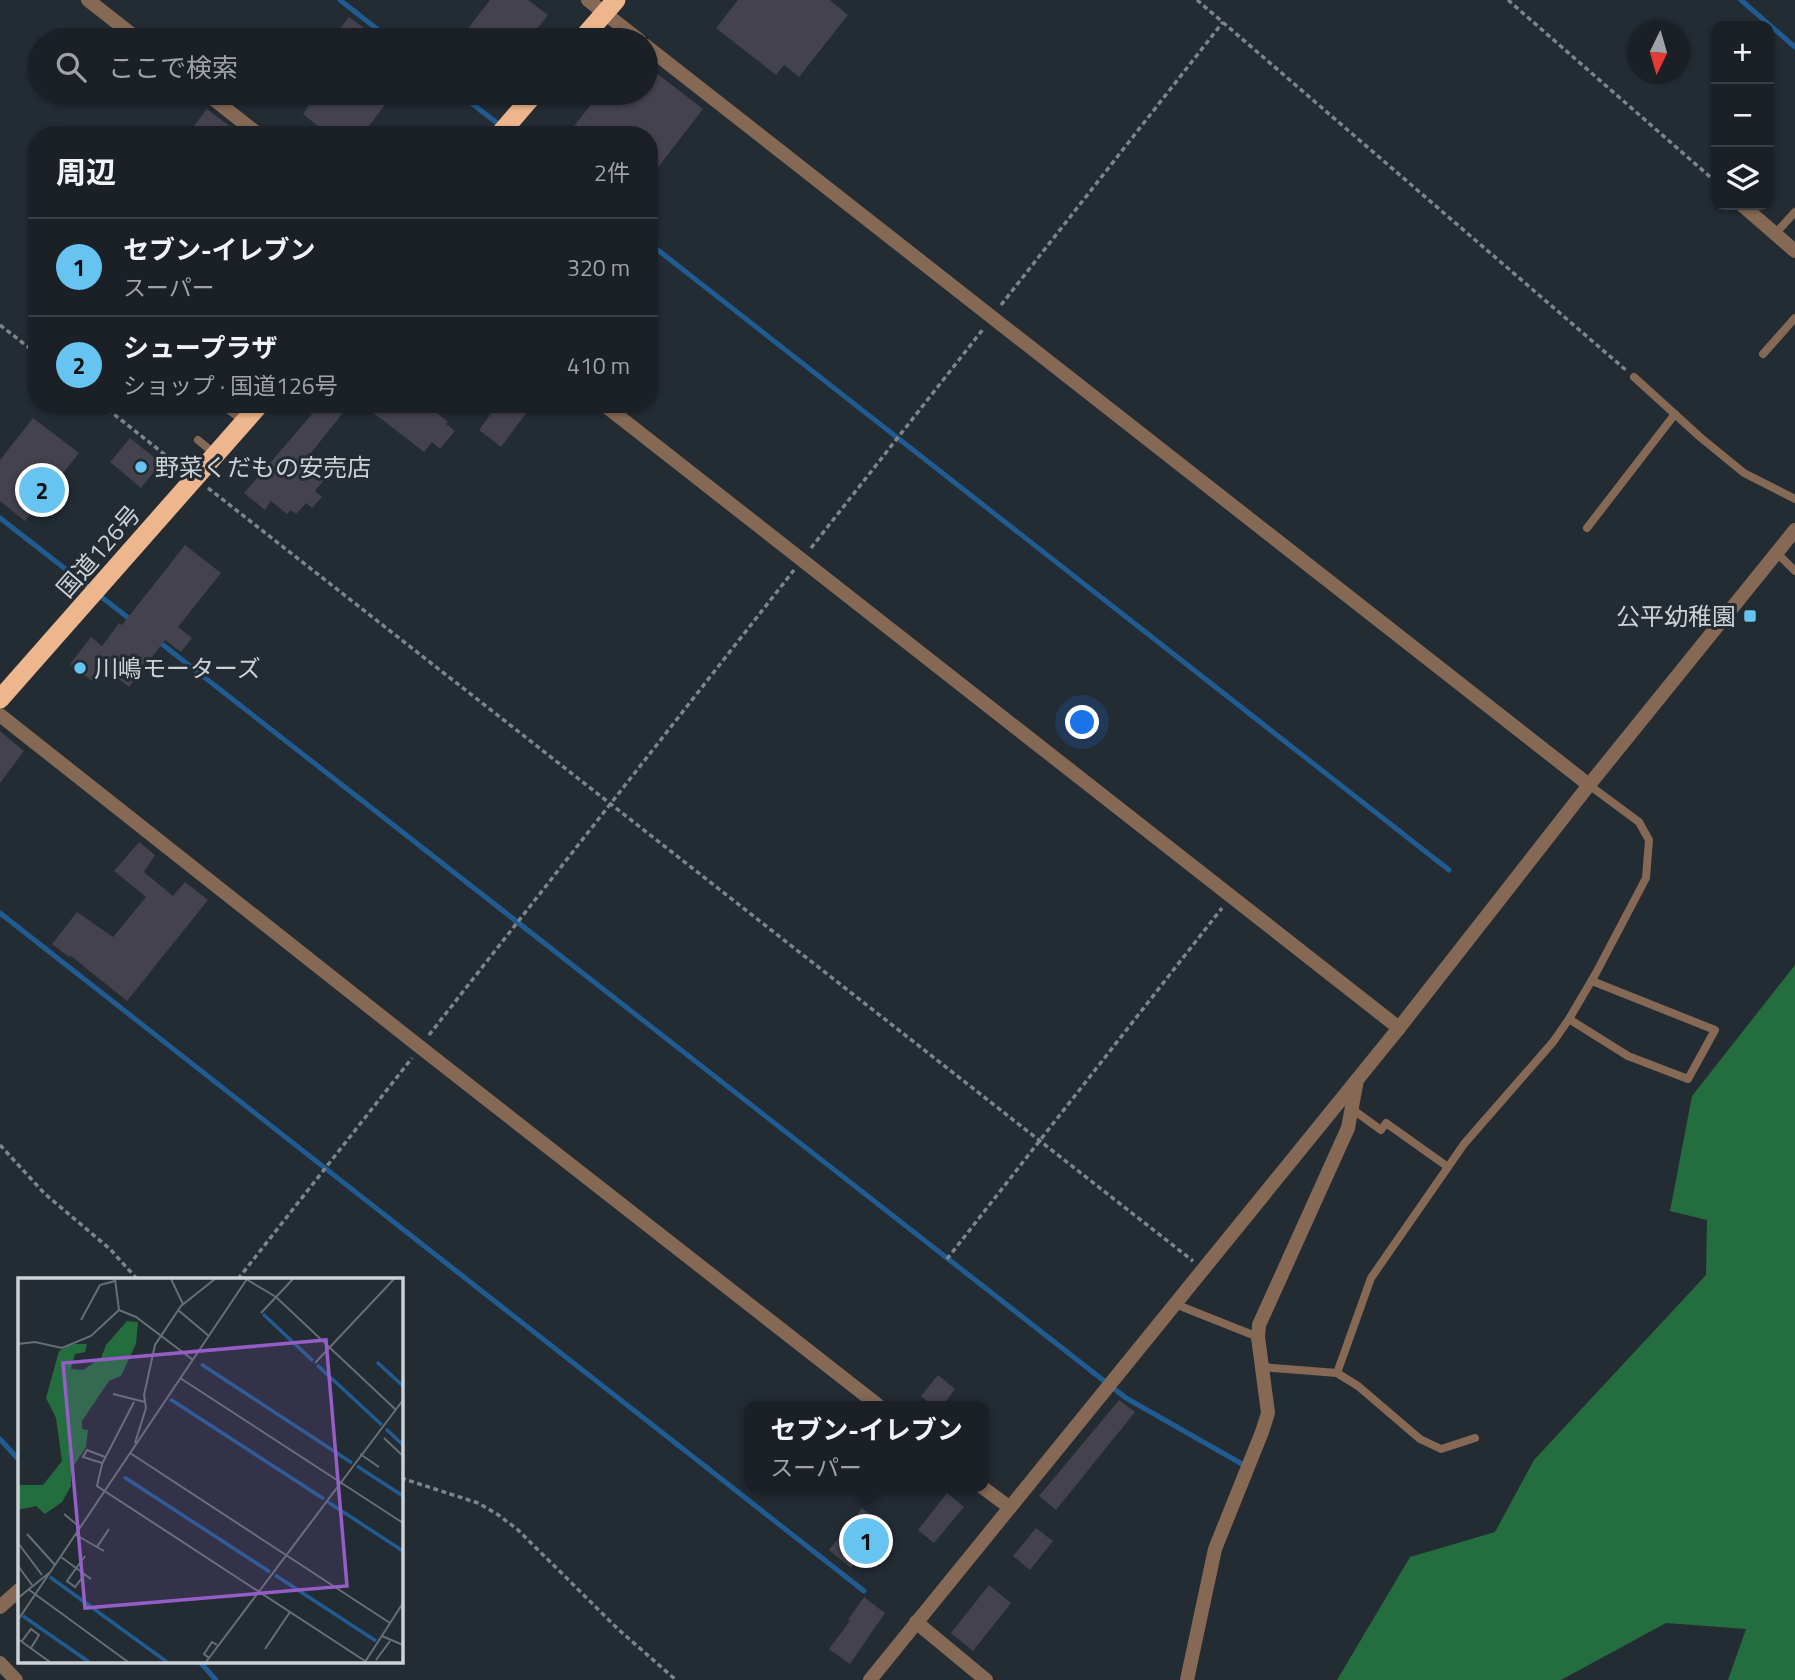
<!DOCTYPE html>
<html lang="ja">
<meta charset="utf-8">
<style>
body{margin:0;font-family:"Titillium Web","Noto Sans JP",sans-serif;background:#272d32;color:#f1f3f6}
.controls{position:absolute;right:21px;top:21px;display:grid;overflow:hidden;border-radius:14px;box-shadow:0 2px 5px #0004}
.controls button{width:63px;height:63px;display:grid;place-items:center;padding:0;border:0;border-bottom:2px solid #383e43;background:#1a2026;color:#f1f3f6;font:35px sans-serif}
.compass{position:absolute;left:1627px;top:21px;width:63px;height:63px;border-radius:50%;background:#1a2026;box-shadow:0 2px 5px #0004;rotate:185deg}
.you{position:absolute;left:1083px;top:723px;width:24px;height:24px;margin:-18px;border:5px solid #fff;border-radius:50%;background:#1a73e8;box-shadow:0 0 0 10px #1a73e833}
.badge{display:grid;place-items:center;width:46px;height:46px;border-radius:50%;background:#67c4f0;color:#111;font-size:23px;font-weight:700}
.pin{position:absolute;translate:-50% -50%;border:4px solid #fff;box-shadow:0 2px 7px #0006}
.popup{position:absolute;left:744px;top:1401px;width:245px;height:91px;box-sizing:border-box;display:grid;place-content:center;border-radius:14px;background:#1a2026;filter:drop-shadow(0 2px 5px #0005);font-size:23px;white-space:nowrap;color:#9fa3a7}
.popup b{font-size:26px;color:#f1f3f6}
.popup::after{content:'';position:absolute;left:50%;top:100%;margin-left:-14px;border:14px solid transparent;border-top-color:#1a2026}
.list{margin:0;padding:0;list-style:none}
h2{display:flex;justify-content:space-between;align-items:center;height:91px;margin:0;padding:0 28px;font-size:30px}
h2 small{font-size:23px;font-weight:400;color:#9fa3a7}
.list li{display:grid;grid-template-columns:46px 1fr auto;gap:21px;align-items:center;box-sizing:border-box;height:98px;padding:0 28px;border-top:2px solid #383e43}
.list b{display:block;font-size:26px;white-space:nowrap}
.list p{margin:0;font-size:23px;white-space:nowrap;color:#9fa3a7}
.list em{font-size:23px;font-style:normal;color:#9fa3a7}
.icon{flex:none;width:38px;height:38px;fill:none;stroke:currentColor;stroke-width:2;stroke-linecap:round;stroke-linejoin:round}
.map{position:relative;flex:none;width:1795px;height:1680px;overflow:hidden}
.search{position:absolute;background:#1a2026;box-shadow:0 2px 5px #0004;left:28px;top:28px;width:630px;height:77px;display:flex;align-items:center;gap:18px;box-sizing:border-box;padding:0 24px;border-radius:38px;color:#9fa3a7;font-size:26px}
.panel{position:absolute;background:#1a2026;box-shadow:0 2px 5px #0004;left:28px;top:126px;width:630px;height:287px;border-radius:28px}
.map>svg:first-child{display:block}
</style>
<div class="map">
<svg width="1795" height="1680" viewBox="0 0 1795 1680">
<rect width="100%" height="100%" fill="#232b33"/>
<path fill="#246d3e" d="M1795,965V1680H1728L1746,1629L1666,1623L1561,1680H1337L1410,1557L1495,1532L1534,1460L1706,1275L1707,1220L1670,1211L1692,1096Z"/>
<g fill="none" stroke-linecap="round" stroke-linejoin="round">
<g stroke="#205c91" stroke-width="5">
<path d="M340,0L391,40"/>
<path d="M1741,0L1795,47"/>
<path d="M458,93L501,126"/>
<path d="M649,243L1449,870"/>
<path d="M0,518L131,620"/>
<path d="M158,641L1126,1398L1242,1464"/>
<path d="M0,913L864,1591"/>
<path d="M0,1439L19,1460"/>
<path d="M199,1661L216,1680"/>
</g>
</g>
<g fill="#43424d">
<path d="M490,0H528L548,15L528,40H459Z"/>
<path d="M738,0H830L848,15L799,77L784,65L776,75L716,28Z"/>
<path d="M349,17L380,40H331Z"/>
<path d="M646,65L703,109L649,179V135H567L600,93H646Z"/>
<path d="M299,93H394L362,135H329L303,114L311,102Z"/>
<path d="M207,109L241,135H187Z"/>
<path d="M300,404H350L303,463L324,480L315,491L322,497L312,508L306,503L296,514L291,510L287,514L271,501L265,510L244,493L312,414Z"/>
<path d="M362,404H426L448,422L446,424L455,431L440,449L432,442L424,452Z"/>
<path d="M498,404H533L501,447L479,430Z"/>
<path d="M33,418L79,453L25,521L0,501V460Z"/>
<path d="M130,438L161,463L141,488L110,462Z"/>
<path d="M185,545L221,573L178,627L192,638L181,652L165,640L129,687L103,667L92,681L70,664L91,637L102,646L119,623L122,625Z"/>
<path d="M0,731L24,751L0,783Z"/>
<path d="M139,842L155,855L144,872L173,896L185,882L208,900L127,1001L71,956L69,957L52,944L77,912L113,937L146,897L114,871Z"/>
<path d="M938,1375L955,1389L942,1406H933L921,1396Z"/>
<path d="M1119,1400L1135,1412L1056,1510L1039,1496Z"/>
<path d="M947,1493L964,1507L934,1543L918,1530Z"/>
<path d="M862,1508L885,1527L851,1568L829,1550Z"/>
<path d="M1036,1528L1053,1541L1030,1570L1013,1556Z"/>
<path d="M989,1585L1011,1603L973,1651L951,1633Z"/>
<path d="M864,1597L885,1613L850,1664L829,1649L850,1621L848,1620Z"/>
</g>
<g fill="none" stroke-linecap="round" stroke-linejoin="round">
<g stroke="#7d848a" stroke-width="3.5" stroke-dasharray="5 3.5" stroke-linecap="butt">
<path d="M1197,0L1627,371"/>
<path d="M1508,0L1716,182"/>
<path d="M1001,305L1223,22"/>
<path d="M0,325L37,354"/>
<path d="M101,404L183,469"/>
<path d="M208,488L1193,1261"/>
<path d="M811,548L984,328"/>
<path d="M429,1035L794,570"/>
<path d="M0,1145L45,1194L110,1249L137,1279"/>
<path d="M947,1259L1222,908"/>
<path d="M238,1279L412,1058"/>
<path d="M401,1478L478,1503L497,1514L517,1529L619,1630L676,1680"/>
</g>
<g stroke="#856955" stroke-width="8">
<path d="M464,133L466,135"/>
<path d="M1775,234L1795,212"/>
<path d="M1763,354L1795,318"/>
<path d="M1634,377L1700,437L1744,473L1795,499"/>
<path d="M225,407L245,422"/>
<path d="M198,440L215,454"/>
<path d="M1587,528L1675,414"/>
<path d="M1777,553L1795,571"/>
<path d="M1569,1019L1628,1056L1688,1079L1715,1030L1592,981"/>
<path d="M1352,1109L1381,1130L1386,1123L1448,1167"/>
<path d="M1175,1304L1258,1337"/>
<path d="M1262,1367L1337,1373L1358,1386L1420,1439L1441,1449L1475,1438"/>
<path d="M1337,1373L1371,1278L1464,1144L1553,1042L1569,1019L1596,973L1646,878L1649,840L1639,822L1589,785"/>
</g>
<g stroke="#856955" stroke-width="14">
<path d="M88,0L139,40"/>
<path d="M588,0L639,40"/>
<path d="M646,46L1589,785"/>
<path d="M206,93L259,135"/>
<path d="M1742,205L1795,251"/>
<path d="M603,404L1399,1028"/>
<path d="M0,715L420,1047L879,1406"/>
<path d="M982,1487L1009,1507"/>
<path d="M0,1607L19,1590"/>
<path d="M0,1663L16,1680"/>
<path d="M1187,1680L1215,1549L1262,1432L1268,1413L1258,1337L1259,1325L1348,1128L1357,1080"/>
</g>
<g stroke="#856955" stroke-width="14">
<path d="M916,1622L986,1680"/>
<path d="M870,1680L1399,1028L1589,785L1795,530"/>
</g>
<g stroke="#eeb68c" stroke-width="19">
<path d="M581,40L616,0"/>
<path d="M499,135L535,93"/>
<path d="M0,699L260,404"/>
</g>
</g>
<g fill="#67c4f0" stroke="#232b33" stroke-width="2.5">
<circle cx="141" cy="467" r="7"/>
<rect x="1743" y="609" width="14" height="14" rx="3.5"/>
<circle cx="80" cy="668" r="7"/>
</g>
<g text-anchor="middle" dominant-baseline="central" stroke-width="6" stroke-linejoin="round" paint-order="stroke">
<g font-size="24" fill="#cdd2d7" stroke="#232b33" text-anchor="start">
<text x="155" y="467">野菜くだもの安売店</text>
<text x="1736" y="616" text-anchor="end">公平幼稚園</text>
<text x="94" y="668">川嶋モーターズ</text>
</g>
<g font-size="24" fill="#cdd2d7" stroke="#232b33">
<text transform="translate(98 551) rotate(-49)">国道126号</text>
</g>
</g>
<g transform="translate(18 1278)">
<rect width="385" height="385" fill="#232b33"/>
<path d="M109,43L120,44L118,66L103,98L91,103L64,143V151L70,152L68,169L53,192V208L44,224L27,236L18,228L0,232V207H25L44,183L38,140L28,120L41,73L54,66H69L67,74L57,76L53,91L65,92L83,80L88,67Z" fill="#246d3e"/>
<path fill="none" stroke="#205c91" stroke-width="3.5" d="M245,36L295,83M359,84L385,108M183,86L334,185M299,87L364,147M152,121L306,221M368,151L385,167M339,188L385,218M106,199L252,294M310,224L385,273M257,297L358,363M32,299L149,384M5,338L71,384"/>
<path fill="none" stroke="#676e75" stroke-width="2" d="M97,1L101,32M153,1L165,26M228,1L258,19L377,131M160,32L191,58M243,35L275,1M63,42L82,7L97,3M0,66L17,64L44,70L73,58L101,32L118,39L175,82M297,85L376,1M162,100L385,245M95,116L127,124M116,124L84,186L79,208L347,383M366,160L385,178M117,165L128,130L126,117L137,67L163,28L197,1M112,175L372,345M342,176L361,189M84,185L65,179L69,172L87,179M46,236L63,250M9,256L37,287M58,257L86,273M0,265L24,297M79,269L91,251M43,279L73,301M0,288L14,307M67,296L57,309L49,303L67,278M10,311L110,384M0,320L31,295M0,342L229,1M364,358L385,367M0,361L32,384M4,363L13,351L21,357L13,370M247,371L272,334M191,380L186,376L194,364L199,367M358,382L372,363M188,384L385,122M347,384L385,325"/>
<path fill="#945ec6" fill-opacity="0.15" stroke="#945ec6" stroke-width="3.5" d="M308,62L329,308L67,330L45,85Z"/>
<rect width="385" height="385" fill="none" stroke="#cdd2d7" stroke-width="3.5"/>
</g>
</svg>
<div class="controls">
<button>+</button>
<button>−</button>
<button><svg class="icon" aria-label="layers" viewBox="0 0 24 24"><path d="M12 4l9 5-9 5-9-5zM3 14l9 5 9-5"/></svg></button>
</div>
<svg class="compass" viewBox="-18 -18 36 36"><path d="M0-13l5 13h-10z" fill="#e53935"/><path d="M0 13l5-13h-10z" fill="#9fa3a7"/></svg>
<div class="you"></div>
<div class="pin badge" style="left:866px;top:1541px">1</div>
<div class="popup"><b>セブン-イレブン</b>スーパー</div>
<div class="pin badge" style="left:42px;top:490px">2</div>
<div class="search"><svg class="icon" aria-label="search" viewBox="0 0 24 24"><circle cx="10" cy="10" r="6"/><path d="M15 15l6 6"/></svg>ここで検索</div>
<section class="panel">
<h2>周辺<small>2件</small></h2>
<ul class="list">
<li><span class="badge">1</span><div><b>セブン-イレブン</b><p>スーパー</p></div><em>320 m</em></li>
<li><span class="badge">2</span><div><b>シュープラザ</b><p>ショップ · 国道126号</p></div><em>410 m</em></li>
</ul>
</section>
</div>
